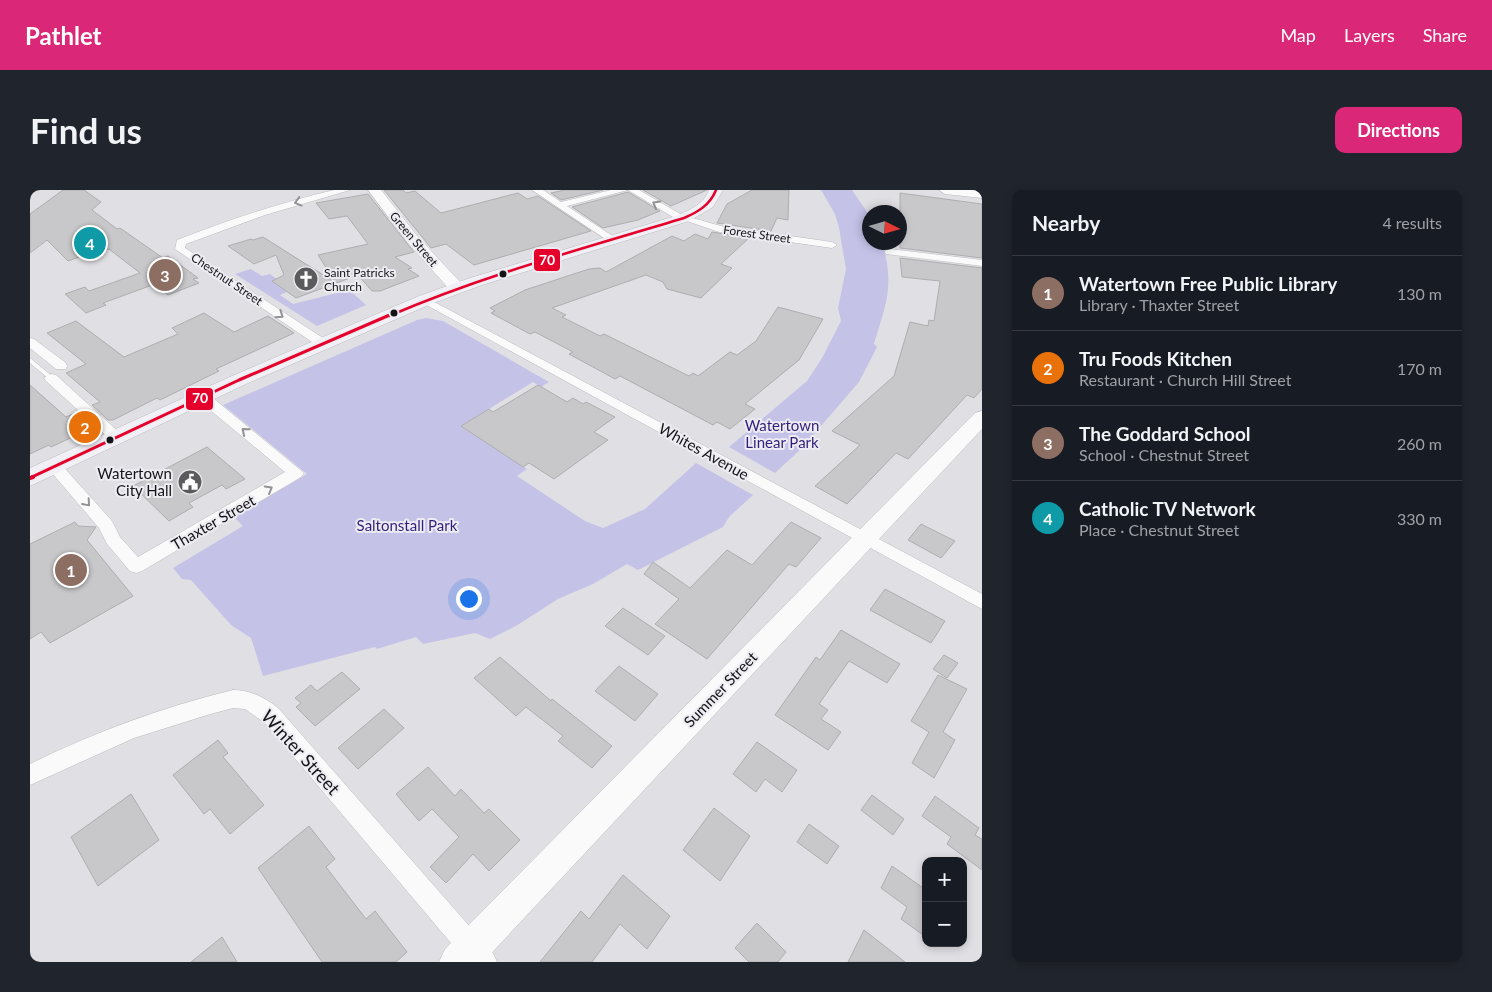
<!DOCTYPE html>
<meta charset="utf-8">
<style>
body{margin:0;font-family:Lato,sans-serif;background:#20242c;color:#f1f3f6}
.controls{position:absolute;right:15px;bottom:15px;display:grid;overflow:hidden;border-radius:10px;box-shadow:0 2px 8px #0003}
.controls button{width:45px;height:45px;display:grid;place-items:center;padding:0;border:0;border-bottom:1px solid #363941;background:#171b24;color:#f1f3f6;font:25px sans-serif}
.compass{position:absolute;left:832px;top:15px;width:45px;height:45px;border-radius:50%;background:#171b24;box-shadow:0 2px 8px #0003;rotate:95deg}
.you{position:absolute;left:438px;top:408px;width:18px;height:18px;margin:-12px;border:4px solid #fff;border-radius:50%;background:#1a73e8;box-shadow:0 0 0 8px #1a73e833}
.badge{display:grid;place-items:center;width:32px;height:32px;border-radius:50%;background:#db2777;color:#fff;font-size:16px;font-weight:700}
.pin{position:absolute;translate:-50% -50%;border:2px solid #fff;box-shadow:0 1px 5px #0006}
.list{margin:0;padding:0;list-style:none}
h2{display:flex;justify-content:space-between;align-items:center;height:65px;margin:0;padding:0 20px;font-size:21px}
h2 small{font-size:16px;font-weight:400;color:#9ea1a6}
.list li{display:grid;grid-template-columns:32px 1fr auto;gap:15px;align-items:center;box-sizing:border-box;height:75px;padding:0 20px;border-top:1px solid #363941}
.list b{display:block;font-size:19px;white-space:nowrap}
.list p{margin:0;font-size:16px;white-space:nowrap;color:#9ea1a6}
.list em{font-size:16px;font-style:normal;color:#9ea1a6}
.map{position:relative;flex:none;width:952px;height:772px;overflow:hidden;border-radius:10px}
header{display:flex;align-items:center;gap:30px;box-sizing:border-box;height:70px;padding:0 25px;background:#db2777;color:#fff}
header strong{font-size:24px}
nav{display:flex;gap:28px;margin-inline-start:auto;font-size:18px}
.intro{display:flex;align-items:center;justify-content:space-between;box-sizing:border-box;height:120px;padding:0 30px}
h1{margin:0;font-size:35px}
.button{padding:12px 22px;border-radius:10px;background:#db2777;color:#fff;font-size:18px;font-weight:700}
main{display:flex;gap:30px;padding:0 30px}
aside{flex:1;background:#171b24;border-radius:10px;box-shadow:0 2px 8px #0003}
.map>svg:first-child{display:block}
</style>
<header>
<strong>Pathlet</strong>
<nav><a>Map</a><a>Layers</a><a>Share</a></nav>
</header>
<div class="intro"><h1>Find us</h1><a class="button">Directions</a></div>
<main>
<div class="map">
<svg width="952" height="772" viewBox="0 0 952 772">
<rect width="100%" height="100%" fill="#e0e0e4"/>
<g fill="#c4c2e7">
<path d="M791,0H822L839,25V52L852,53C865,95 856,114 844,154L847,157L829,192L771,259L745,283L699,257L777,191L792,168L811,131L808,118L816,79L809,38L805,24Z"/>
<path d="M221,79L232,86L240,84L261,100L250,105L263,114L315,101L324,104L336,115L287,136L205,84Z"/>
<path d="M396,128L413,131L519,192L511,197L503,192L431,236L497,279L487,286L555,331L573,338L615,319L666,273L723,305L699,327L693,337L608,380L597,374L563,394L528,409L486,436L460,449L445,443L393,454L386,447L347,459L345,457L233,486L221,448L201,435L161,390L152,389L143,378L213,336L204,327L277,284L193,215L387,130Z"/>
</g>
<g fill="#c8c8cb" stroke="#aeaeb1">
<path d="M33,0H54L71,12L62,20L87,39L90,38L133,68L138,66L145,71L168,88L163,89L169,93L138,105L125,94L73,113L76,115L56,123L35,104L55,97L59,101L110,83L79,59L68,62L66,61L38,71L17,50L0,63V24Z"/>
<path d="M354,0H373L376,3L385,1L411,23L488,3L497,9L508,6L561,41L444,75L416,54L401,58Z"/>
<path d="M535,0H573L531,10L521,3Z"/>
<path d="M613,0H677L641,16Z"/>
<path d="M722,0H759L758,30L747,28L741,41L687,33L697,14Z"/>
<path d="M598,2L630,21L608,30L573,38L542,17Z"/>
<path d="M870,3L952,14V68L870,58Z"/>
<path d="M338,4L384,62L365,67L382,78L378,79L389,86L350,101H342L328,85L266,108L242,91L254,85L246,65L224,74L198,56L221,49L223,50L233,47L306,93L288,65L338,54L317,26L299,29L286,13Z"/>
<path d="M682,42L719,48L691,74L702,78L671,108L637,99L633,92L616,85L522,118L536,125L532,127L570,146L574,144L659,186L663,183L668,186L700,162L707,165L726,151L748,117L793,129L769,170L715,214L725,219L700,239L687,232L683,235L590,186L585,189L539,164L543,162L505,142L500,144L461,123L465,121L460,118L495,100L559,79L570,78L576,82L642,46L654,51L665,44L678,49Z"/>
<path d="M870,68L952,78V199L944,208L937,205L878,269L866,263L817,314L785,296L830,255L802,241L864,186L880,132L898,136L899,130L904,131L910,91L872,87Z"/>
<path d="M174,123L204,142L238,126L264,143L186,179L189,181L130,210L127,208L83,230H78L62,215L70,212L36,183L56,174L17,143L46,131L94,167L148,144L142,138Z"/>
<path d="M0,195L36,227L48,222L64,237L21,257L19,255L0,264Z"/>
<path d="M508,195L537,212L543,208L553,214L556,212L585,227L564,242L578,250L524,289L499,273L493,277L431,236L459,219L463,222Z"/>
<path d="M177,257L215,289L196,299L192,295L159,313L163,317L139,331L103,296Z"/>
<path d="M45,332L48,336L66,337L57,350L103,406L20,453L11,442L0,449V354Z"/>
<path d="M761,332L791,348L766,377L759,374L677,469L625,434L649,409L614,384L623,372L660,398L697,360L722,375Z"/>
<path d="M891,334L925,351L911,368L878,350Z"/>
<path d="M855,399L915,431L901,453L840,420Z"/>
<path d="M593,418L635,446L618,465L575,436Z"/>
<path d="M811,440L870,474L857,493L819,471L789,514L798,520L791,529L811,542L798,560L745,525L786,467L790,470Z"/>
<path d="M914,465L928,473L917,488L903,479Z"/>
<path d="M470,467L521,511L522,509L582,556L562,578L528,551L533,546L496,517L486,526L444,488Z"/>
<path d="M589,476L628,504L605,531L565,501Z"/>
<path d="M312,482L330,499L285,536L266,517L271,513L265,508L281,495L287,501Z"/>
<path d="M908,485L937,499L913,542L925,550L904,588L882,573L899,542L881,531Z"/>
<path d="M354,519L374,538L328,579L308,558Z"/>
<path d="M188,550L198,563L193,567L234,615L200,644L180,619L174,624L143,585Z"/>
<path d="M727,552L767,580L752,602L735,589L726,602L703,584Z"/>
<path d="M398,577L425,606L431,599L454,623L459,619L490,650L459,681L443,664L416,693L400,677L429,647L402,619L389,631L366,604Z"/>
<path d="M101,604L129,650L68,696L41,647Z"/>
<path d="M842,605L874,629L863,645L831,620Z"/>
<path d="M905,606L949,638L945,645L952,649V680L917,654L921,647L892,626Z"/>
<path d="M684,618L720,646L690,691L653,660Z"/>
<path d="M779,634L809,656L797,674L767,652Z"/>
<path d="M279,636L305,669L296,677L336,729L345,721L377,762L366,772H292L228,678Z"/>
<path d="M862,676L896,700V747L871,729L877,717L851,698Z"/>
<path d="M593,685L640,726L617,759L590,734L562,772H510L551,721L559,729Z"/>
<path d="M727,733L756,762L748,772H719L705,758Z"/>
<path d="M834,740L875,772H818Z"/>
<path d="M192,747L207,772H161Z"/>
</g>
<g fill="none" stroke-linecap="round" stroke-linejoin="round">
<defs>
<path id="lane" d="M0,168L23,187V189H19L0,173Z"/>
<g id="street">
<path d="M304,0H320L235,25L156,54L155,58L296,150L298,153L296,156H288L145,59L147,50C198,30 250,13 304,0Z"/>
<path d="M502,0H513L531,12L581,0H609L652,25L691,36L802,52L807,55L802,58L689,42L654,30H648L598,0L537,16L587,49L588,51L583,54Z"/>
<path d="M860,59L952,70V76L856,64L855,62L856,60Z"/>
<path d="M395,107L952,404V419L391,112L389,110L391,108Z"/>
<path d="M0,148L4,149L36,173L37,176L36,179H26L0,158Z"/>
<path d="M21,184L26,185L91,244L93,247L91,250H81L16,191L14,188Z"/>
<path d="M173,203L178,204L274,283L271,287L112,381L106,383L100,381L77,354L69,338L16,276L19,272H29L82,331L90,347L108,367L255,282L168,210L166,207Z"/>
<path d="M203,500C221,500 236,508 249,519L463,763L467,772H437L235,533L215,519L203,518L177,525L104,548L0,595V574C65,542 133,517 203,500Z"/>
</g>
<g id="secondary">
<path d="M338,0H351L388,47L433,95L435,98L433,101H421L378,53Z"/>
<path d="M909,0H952V8L915,4Z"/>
<path d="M952,221V239L453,772H409L415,759L945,223Z"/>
</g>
<path id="primary" d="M679,0H693L683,17L659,31L452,95L401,114L216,194L0,296V278L202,186L389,106L440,88L649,25C661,19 674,14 679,0Z"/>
</defs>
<use href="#lane" stroke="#bbbbbe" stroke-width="1"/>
<use href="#street" stroke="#bbbbbe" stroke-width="1"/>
<use href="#secondary" stroke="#bbbbbe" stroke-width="1"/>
<use href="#primary" stroke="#bcbcbe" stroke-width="1"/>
<use href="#lane" fill="#fafafb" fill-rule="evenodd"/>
<use href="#street" fill="#fafafb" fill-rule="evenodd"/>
<use href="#secondary" fill="#fafafb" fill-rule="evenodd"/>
<use href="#primary" fill="#f0f0f6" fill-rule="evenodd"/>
<defs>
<path id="bus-1-far2" d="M359,126C454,85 555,58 654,28C668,22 680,15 686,0"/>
<path id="bus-1-far1" d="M0,288L209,190L362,124"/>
<path id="bus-1" d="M0,288L3,287"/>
</defs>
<use href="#bus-1-far2" stroke="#ececf2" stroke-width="5"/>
<use href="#bus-1-far1" stroke="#ececf2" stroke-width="6"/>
<use href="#bus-1" stroke="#ececf2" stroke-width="8"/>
<use href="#bus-1-far2" stroke="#e4002b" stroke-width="2.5"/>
<use href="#bus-1-far1" stroke="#e4002b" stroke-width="3"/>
<use href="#bus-1" stroke="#e4002b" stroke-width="4"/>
</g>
<defs><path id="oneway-chevron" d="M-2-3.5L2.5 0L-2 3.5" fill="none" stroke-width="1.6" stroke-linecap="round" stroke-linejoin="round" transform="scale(1.25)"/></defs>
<g stroke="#929294">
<use href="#oneway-chevron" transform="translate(268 12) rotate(165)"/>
<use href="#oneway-chevron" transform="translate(626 14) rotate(-150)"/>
<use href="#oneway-chevron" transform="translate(250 125) rotate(34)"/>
<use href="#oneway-chevron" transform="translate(215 241) rotate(-140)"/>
<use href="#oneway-chevron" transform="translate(239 299) rotate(-30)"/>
<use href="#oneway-chevron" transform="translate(57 313) rotate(49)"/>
</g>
<defs>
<symbol id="church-disc" viewBox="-11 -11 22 22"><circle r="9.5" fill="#5b5b5e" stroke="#ececf2"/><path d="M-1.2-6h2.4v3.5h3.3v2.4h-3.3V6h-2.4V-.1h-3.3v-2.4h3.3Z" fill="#fff"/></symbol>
<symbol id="civic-disc" viewBox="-11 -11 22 22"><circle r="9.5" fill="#5b5b5e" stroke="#ececf2"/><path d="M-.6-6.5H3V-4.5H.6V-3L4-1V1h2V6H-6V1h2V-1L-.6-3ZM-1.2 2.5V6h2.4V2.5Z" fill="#fff"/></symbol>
</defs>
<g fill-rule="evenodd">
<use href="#church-disc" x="262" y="75" width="28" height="28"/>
<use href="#civic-disc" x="146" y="278" width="28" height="28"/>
</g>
<g fill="#141416" stroke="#ececf2" stroke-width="2">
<circle cx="473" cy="84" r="4.5"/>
<circle cx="364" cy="123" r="4.5"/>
<circle cx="80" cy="250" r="4.5"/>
</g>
<g text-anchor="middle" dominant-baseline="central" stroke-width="4" stroke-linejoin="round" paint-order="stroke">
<g font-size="12" fill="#141416" stroke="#ececf2">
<text transform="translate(727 44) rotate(8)">Forest Street</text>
<text transform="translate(384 49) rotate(50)">Green Street</text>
<text transform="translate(197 89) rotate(34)">Chestnut Street</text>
</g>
<g font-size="12" fill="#141416" stroke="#ececf2" text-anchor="start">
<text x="294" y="82">Saint Patricks<tspan x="294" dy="14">Church</tspan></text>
</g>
<g font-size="15" fill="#341e7b" stroke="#ececf2">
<text x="752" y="235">Watertown<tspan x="752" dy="17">Linear Park</tspan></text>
<text x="377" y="335">Saltonstall Park</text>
</g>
<g font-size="15" fill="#141416" stroke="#ececf2">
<text transform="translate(674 261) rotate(29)">Whites Avenue</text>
<text transform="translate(183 332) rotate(-30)">Thaxter Street</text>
<text transform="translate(690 499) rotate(-46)">Summer Street</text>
</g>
<g font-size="15" fill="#141416" stroke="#ececf2" text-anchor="end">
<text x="142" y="283">Watertown<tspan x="142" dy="17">City Hall</tspan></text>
</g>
<g font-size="18" fill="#141416" stroke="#ececf2">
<text transform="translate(271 562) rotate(48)">Winter Street</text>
</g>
</g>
<g stroke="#ececf2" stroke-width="2">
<rect x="503" y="58" width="28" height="24" rx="5" fill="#e4002b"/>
<rect x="155" y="197" width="29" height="24" rx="5" fill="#e4002b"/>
</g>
<g font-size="14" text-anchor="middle" font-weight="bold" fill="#fff">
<text x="517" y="75">70</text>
<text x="170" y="213">70</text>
</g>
</svg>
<div class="controls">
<button>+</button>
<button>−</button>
</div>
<svg class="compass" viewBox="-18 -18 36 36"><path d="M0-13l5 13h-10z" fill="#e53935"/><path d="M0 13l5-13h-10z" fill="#9ea1a6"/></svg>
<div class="you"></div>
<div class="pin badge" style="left:41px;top:380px;background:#8d6e63">1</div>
<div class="pin badge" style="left:55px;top:237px;background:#e8710a">2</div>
<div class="pin badge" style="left:135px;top:85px;background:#8d6e63">3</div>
<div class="pin badge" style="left:60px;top:53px;background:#0f9aa8">4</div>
</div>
<aside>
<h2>Nearby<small>4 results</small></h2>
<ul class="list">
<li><span class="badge" style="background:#8d6e63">1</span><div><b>Watertown Free Public Library</b><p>Library · Thaxter Street</p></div><em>130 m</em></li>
<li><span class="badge" style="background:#e8710a">2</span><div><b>Tru Foods Kitchen</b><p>Restaurant · Church Hill Street</p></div><em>170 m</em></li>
<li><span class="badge" style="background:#8d6e63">3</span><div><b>The Goddard School</b><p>School · Chestnut Street</p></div><em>260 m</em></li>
<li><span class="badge" style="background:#0f9aa8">4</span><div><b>Catholic TV Network</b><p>Place · Chestnut Street</p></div><em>330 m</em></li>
</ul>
</aside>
</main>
